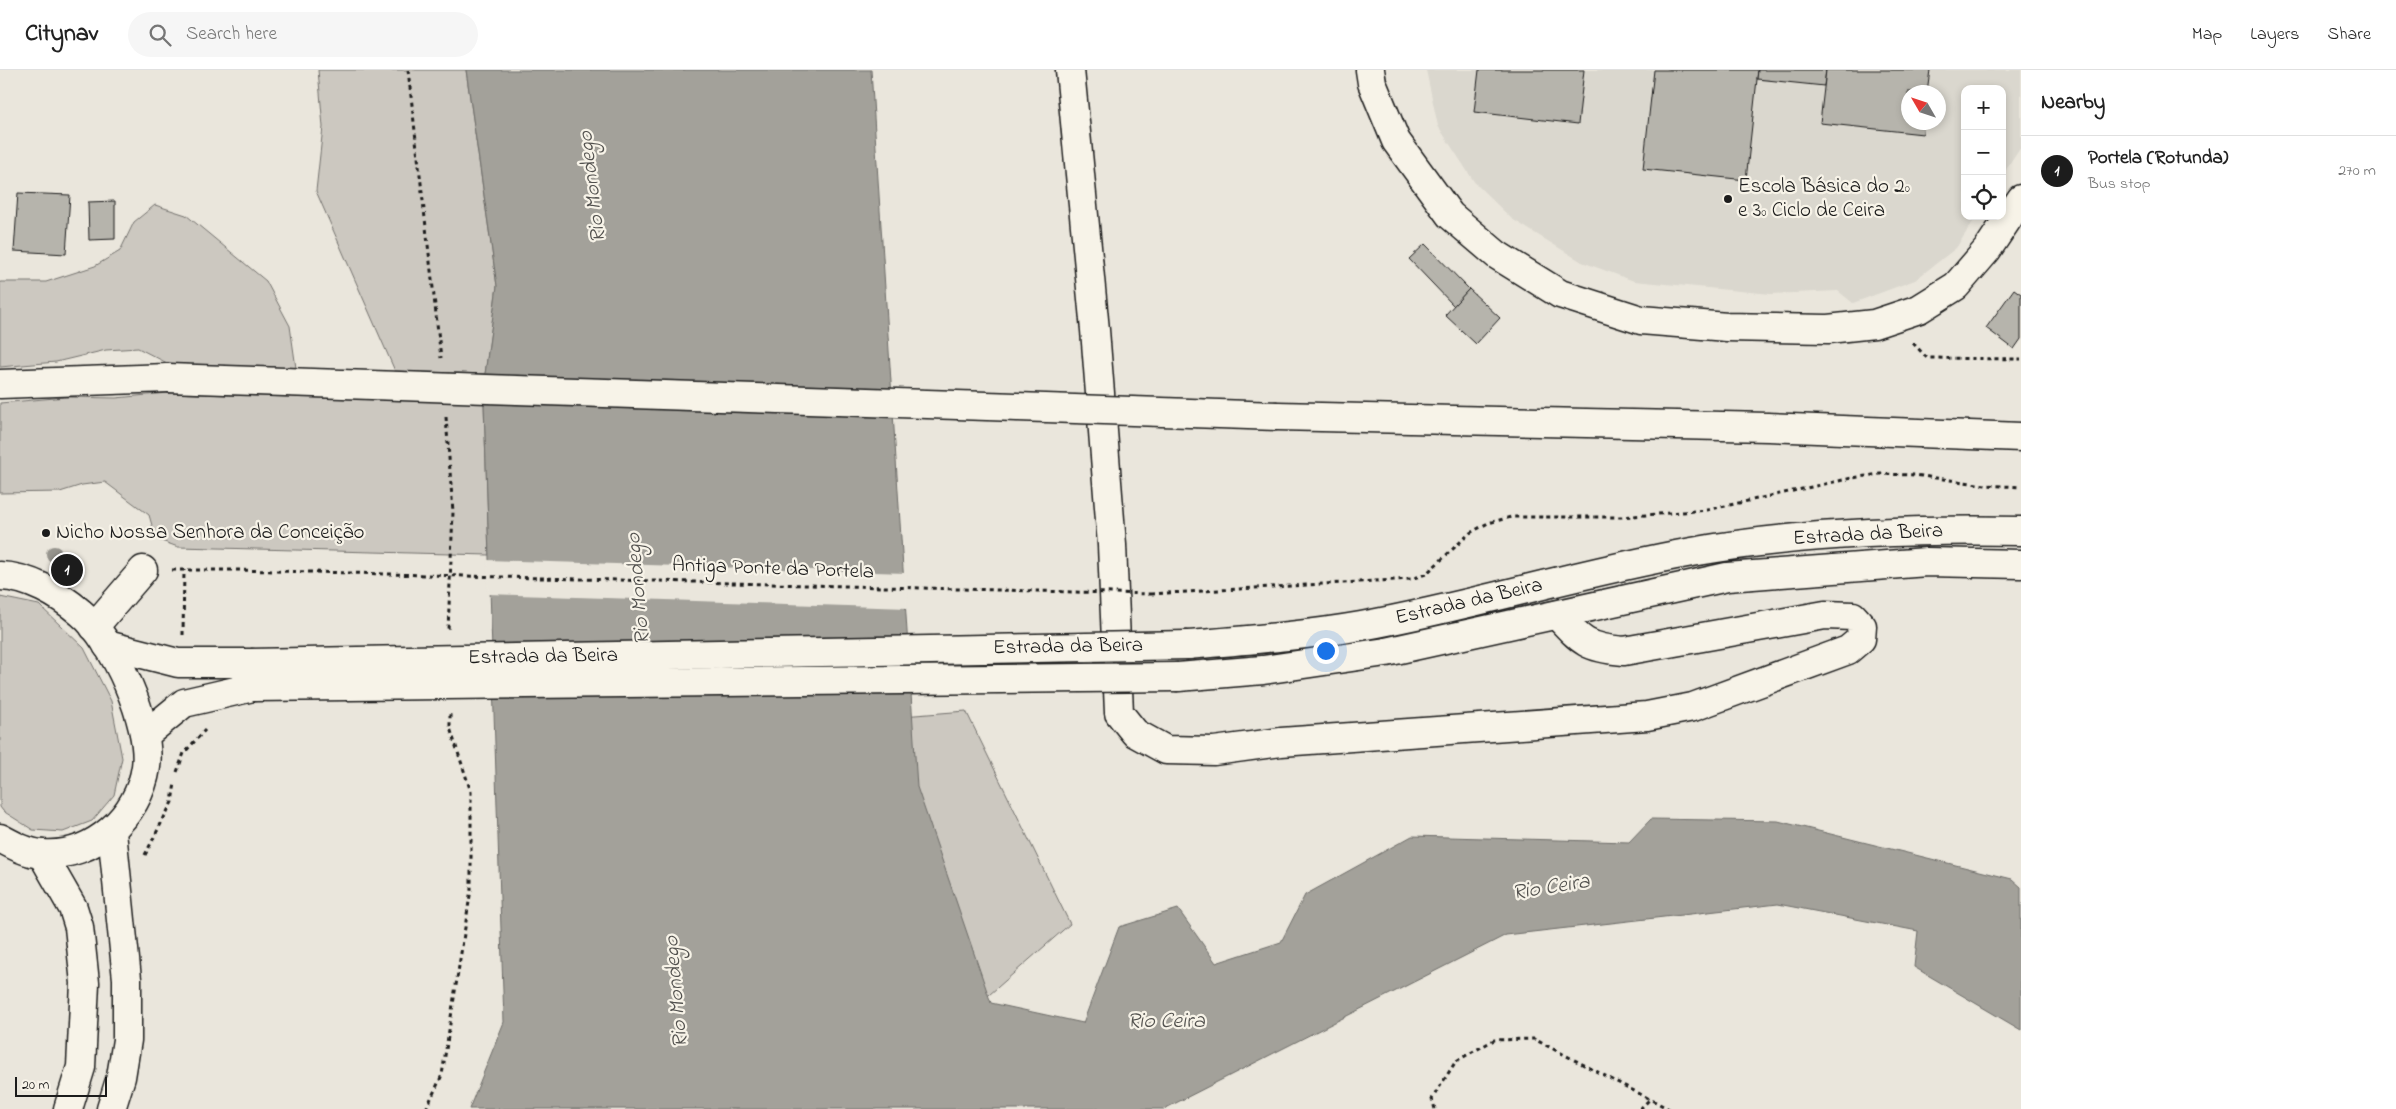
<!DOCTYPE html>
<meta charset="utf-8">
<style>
body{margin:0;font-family:"Indie Flower",sans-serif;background:#f6f6f6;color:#222}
.controls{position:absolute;right:15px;top:15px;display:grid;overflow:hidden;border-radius:10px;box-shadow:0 2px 8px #0003}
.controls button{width:45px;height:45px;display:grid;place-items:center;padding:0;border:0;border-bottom:1px solid #e0e0e0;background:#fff;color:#222;font:25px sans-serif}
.compass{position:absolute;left:1901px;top:15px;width:45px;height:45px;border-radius:50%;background:#fff;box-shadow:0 2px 8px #0003;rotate:309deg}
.scale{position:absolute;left:15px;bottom:12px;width:92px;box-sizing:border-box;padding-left:5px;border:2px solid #1c1c1c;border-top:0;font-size:14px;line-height:18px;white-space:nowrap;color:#1c1c1c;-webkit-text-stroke:4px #f7f3e8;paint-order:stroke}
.you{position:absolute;left:1325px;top:580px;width:18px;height:18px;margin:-12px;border:4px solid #fff;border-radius:50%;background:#1a73e8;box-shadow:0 0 0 8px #1a73e833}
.badge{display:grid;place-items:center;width:32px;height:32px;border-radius:50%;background:#1c1c1c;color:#fff;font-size:16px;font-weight:700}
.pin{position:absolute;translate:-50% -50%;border:2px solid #fff;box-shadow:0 1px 5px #0006}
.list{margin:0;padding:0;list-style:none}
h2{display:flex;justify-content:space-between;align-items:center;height:65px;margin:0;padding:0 20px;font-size:21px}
h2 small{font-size:16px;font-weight:400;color:#767676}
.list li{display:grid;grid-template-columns:32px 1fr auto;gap:15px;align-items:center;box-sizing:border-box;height:70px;padding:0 20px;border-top:1px solid #e0e0e0}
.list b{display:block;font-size:19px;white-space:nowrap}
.list p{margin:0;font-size:16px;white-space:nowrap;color:#767676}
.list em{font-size:16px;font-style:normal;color:#767676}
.icon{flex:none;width:28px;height:28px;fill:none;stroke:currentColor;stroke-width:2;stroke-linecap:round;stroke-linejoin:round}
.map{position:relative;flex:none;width:2021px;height:1039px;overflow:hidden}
header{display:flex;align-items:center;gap:30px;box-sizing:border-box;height:70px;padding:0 25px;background:#fff;border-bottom:1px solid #e0e0e0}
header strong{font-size:24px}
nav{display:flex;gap:28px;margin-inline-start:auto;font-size:18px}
.search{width:350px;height:45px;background:#f6f6f6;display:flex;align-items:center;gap:12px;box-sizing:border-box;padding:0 18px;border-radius:28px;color:#767676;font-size:19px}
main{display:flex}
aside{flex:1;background:#fff}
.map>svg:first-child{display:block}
</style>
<header>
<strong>Citynav</strong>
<div class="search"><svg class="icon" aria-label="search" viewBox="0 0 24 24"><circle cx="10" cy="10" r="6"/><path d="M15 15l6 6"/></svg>Search here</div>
<nav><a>Map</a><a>Layers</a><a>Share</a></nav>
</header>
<main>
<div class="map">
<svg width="2021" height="1039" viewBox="0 0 2021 1039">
<rect width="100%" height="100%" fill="#eae6dc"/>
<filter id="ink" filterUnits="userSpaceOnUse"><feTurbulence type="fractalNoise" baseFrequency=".02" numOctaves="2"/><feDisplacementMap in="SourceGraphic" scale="10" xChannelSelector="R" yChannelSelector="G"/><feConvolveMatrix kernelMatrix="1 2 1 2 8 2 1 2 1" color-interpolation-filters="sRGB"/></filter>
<g filter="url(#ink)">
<path fill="#dad7ce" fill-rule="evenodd" d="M1426,0H2021V77L2002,106V19H1965V146H1977L1956,178L1915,210L1853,233L1838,221L1771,224L1634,211L1582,192L1512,149L1475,113L1438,56ZM1908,22H1938V52H1908Z"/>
<g fill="#ccc8c0" stroke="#74726e">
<path d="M318,0H466L497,216L485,304L395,301L316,121L323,57Z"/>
<path d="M155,135L186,145L266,211L290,256L296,298L169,294L138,278L106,280L56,292L0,297V212H46L95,196L120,181L134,152Z"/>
<path d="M168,323L484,333L489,485L178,477L156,469L149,445L105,412L82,415L60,422L0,423V333L66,327L116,328Z"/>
<path d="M0,527L39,535L84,578L111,631L122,688L114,725L92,751L63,762L33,760L3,741L0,737Z"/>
<path d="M966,641L1070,854L957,953L737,659Z"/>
</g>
<path fill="#a3a19a" stroke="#6d6c68" d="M466,0H871L917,717L991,933L1083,953L1119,857L1178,839L1216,893L1281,872L1305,825L1412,766L1629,772L1651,749L1778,751L2012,809L2021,817V960L1914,897L1918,861L1778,834L1506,865L1164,1039H469L504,952L484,333L485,304L497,216Z"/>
<path fill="#eae6dc" d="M487,490L906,503L908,538L488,524Z"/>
<g fill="#b6b4ac" stroke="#1c1c1c">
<path d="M1479,0H1584L1578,54L1474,42Z"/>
<path d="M1654,0H1758L1746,110L1643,99Z"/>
<path d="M1758,0H1826L1824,16L1757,9Z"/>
<path d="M1826,0H1930L1927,22H1908V52H1924L1923,64L1820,53Z"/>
<path d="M18,123L70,125L66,184L14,181Z"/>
<path d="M115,131V169L89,170L88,132Z"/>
<path d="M1425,174L1469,219L1454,236L1409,189Z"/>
<path d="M1469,219L1500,248L1476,274L1445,245Z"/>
<path d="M2014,219L2021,224V269L2014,279L1986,258Z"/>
</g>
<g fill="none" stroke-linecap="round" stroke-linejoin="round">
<defs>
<g id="minor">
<path d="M1070,0L1095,260L1112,475L1119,643L1135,663L1166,680L1214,681L1281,672L1647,646L1693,637L1848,580L1861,569L1862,556L1853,546L1825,545L1624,581C1587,578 1582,572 1557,545"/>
<path d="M1370,0L1372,13L1396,71L1450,145L1497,185L1560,224L1641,250L1727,257L1828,259L1874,254L1919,239L1956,216L1987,180L2021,129"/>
<path d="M0,314L168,308"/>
<path d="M1277,346L1768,357L2021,367"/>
<path d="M94,557L143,500"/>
</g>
<g id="major">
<path d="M0,506C29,507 59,524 81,543C114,570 152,655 146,697C139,746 93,788 42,784C27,783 13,775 0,768"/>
<path d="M107,575L178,593H251"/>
<path d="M1188,575C1246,570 1304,566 1361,556C1472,536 1580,502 1692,482C1799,463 1912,459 2021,461"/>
<path d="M1178,607L1263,600L1386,582L1727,507L1927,492L2021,494"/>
<path d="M145,665L184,633L253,617"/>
</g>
<g id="highway">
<path d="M42,784L73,838L79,857L85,913L81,997L68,1039"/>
<path d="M111,1039L121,1007L127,970V909L112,762"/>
</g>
</defs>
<use href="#minor" stroke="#1c1c1c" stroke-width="31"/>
<use href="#major" stroke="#1c1c1c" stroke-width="31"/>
<use href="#highway" stroke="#1c1c1c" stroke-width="31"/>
<g stroke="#1c1c1c" stroke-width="3" stroke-dasharray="4 4" stroke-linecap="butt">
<path d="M408,0L441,288"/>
<path d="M1913,273L1927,288L2021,289"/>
<path d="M446,347L453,442L448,560"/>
<path d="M172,500H236"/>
<path d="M1151,524L1411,509L1426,504L1470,463L1488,453L1511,447H1621L1707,440L1852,408L1880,404L1915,405L1985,415L2021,417"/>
<path d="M183,565L184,500"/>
<path d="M177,702L184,683L205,660"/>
<path d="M145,785L172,732L175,713"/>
<path d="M426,1039L442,1005L471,819V722L450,658V644"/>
<path d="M1435,1039L1432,1029L1456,991L1494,970L1534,969L1669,1039"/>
<path d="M1640,1039L1650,1029"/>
</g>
<use href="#minor" stroke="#f7f3e8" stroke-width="28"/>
<use href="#major" stroke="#f7f3e8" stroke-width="28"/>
<use href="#highway" stroke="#f7f3e8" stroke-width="28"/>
<defs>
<path id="minor-bridge" d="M168,308L1277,346"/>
<g id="major-bridge">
<path d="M251,593L1188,575"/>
<path d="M253,617L1178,607"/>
</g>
</defs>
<use href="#minor-bridge" stroke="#1c1c1c" stroke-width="31" stroke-linecap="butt"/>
<use href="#major-bridge" stroke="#1c1c1c" stroke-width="31" stroke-linecap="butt"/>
<path stroke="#1c1c1c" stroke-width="3" stroke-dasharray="4 4" stroke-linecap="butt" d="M236,500L1151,524"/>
<use href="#minor-bridge" stroke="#f7f3e8" stroke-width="28"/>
<use href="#major-bridge" stroke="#f7f3e8" stroke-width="28"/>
</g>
<circle fill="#96948d" cx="54" cy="484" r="8"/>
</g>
<g fill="#1c1c1c" stroke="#f7f3e8" stroke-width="2">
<circle cx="1728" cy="129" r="5"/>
<circle cx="46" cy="463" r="5"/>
</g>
<g text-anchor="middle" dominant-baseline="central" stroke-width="4.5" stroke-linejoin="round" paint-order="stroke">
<g font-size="21" fill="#1c1c1c" stroke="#f7f3e8" text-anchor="start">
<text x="1738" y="117">Escola Básica do 2º<tspan x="1738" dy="24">e 3º Ciclo de Ceira</tspan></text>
<text x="56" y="463">Nicho Nossa Senhora da Conceição</text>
</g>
<g font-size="21" fill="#1c1c1c" stroke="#f7f3e8">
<text transform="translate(1868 465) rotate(-3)">Estrada da Beira</text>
<text transform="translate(773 499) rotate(2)">Antiga Ponte da Portela</text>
<text transform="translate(1469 532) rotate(-13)">Estrada da Beira</text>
<text transform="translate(1068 577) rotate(-1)">Estrada da Beira</text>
<text transform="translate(543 587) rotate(-1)">Estrada da Beira</text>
</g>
<g font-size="22" font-style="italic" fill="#52514e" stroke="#f7f3e8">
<text transform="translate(593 117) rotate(-97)">Rio Mondego</text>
<text transform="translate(639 519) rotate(-95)">Rio Mondego</text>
<text transform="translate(1551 818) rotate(-9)">Rio Ceira</text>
<text transform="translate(677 922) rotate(-95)">Rio Mondego</text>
<text x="1166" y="952">Rio Ceira</text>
</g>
</g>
</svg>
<div class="controls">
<button>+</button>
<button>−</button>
<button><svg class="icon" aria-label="locate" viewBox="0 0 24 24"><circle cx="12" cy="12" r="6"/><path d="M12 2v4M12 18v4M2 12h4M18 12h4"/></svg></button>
</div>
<svg class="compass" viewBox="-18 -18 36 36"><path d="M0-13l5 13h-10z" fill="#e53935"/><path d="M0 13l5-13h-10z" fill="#767676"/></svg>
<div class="scale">20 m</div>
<div class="you"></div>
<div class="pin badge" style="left:67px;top:500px">1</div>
</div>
<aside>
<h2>Nearby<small></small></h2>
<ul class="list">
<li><span class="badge">1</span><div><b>Portela (Rotunda)</b><p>Bus stop</p></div><em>270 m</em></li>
</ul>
</aside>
</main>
